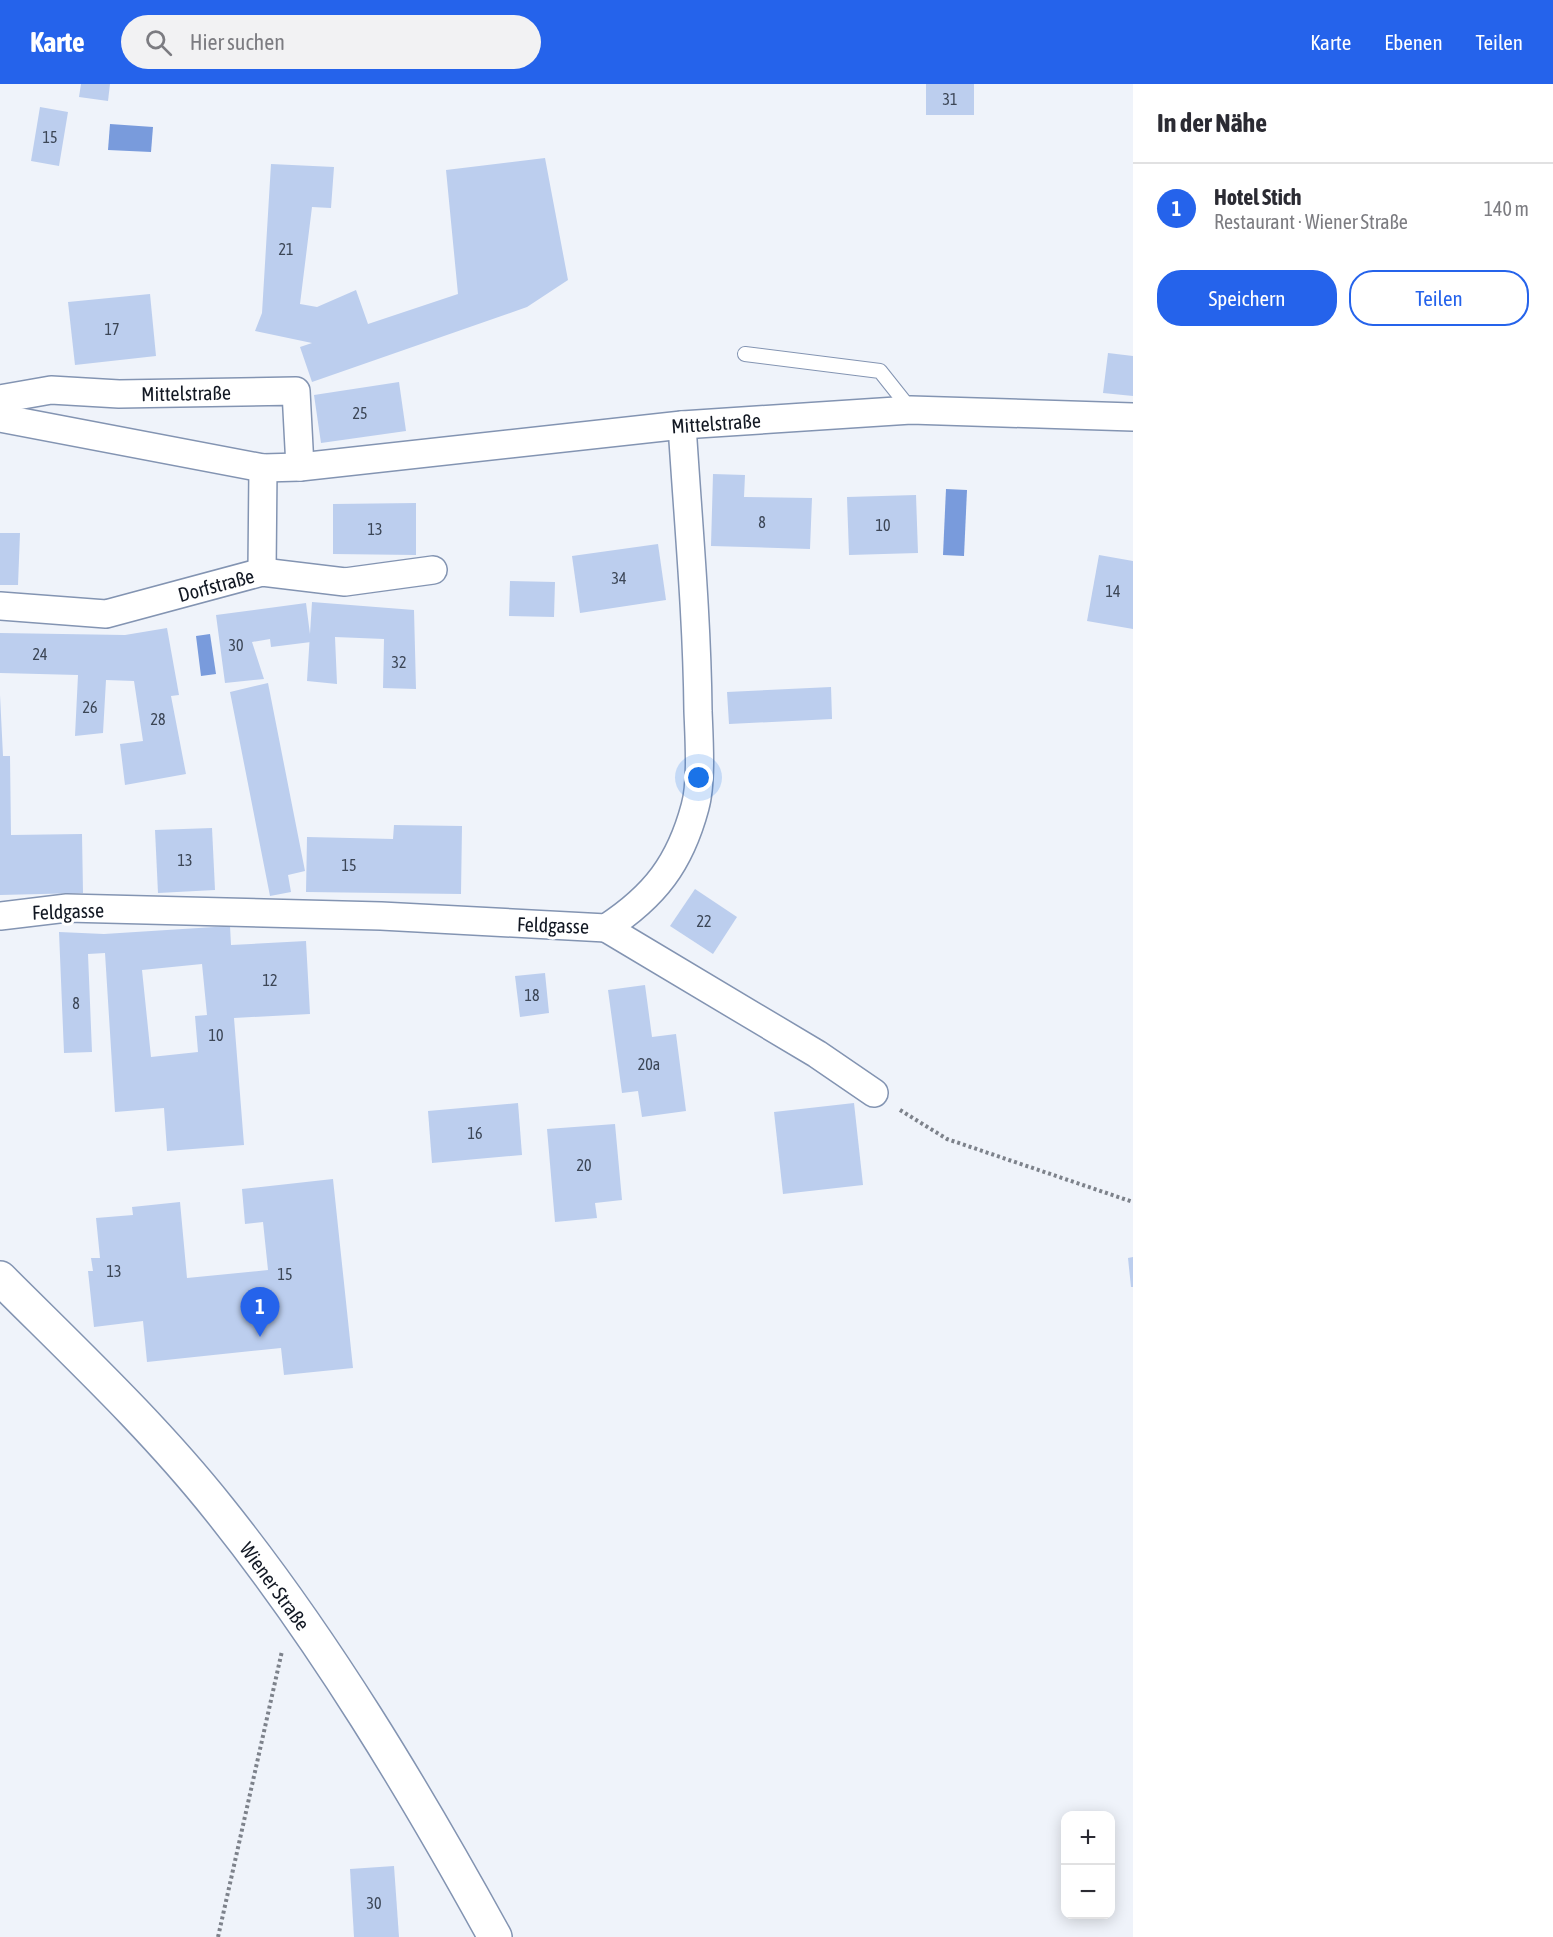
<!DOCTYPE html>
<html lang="de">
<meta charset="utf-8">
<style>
body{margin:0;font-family:"Asap Condensed",sans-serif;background:#f2f2f3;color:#2b2b33}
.controls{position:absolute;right:18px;bottom:18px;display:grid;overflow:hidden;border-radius:12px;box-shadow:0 3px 15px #0003}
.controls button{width:54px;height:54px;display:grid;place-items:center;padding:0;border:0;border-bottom:2px solid #e1e1e2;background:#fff;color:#2b2b33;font:30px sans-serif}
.you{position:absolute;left:699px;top:694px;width:21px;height:21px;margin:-15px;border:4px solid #fff;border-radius:50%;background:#1a73e8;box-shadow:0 0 0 9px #1a73e833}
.badge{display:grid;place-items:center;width:39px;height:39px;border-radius:50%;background:#2563eb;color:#fff;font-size:20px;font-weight:700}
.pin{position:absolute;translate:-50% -50px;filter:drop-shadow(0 2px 3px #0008)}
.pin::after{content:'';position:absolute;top:32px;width:21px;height:18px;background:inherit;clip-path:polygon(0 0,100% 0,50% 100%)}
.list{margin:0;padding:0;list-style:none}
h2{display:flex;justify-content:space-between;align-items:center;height:78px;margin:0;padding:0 24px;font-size:26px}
h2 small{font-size:20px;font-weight:400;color:#7c7c81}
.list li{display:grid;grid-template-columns:39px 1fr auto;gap:18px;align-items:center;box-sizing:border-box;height:90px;padding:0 24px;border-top:2px solid #e1e1e2}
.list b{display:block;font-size:22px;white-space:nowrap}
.list p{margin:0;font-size:20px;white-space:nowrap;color:#7c7c81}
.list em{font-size:20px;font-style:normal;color:#7c7c81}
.actions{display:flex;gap:12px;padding:18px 24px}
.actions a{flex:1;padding:14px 0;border:2px solid #2563eb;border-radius:24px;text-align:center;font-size:21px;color:#2563eb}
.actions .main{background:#2563eb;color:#fff}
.icon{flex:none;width:33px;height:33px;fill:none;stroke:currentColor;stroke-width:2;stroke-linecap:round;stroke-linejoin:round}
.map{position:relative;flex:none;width:1133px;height:1853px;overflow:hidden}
header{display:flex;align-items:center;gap:36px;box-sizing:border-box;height:84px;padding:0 30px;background:#2563eb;color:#fff}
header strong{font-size:28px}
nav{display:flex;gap:33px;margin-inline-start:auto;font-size:21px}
.search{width:420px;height:54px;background:#f2f2f3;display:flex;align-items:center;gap:15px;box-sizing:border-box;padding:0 21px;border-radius:33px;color:#7c7c81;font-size:22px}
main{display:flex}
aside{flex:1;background:#fff}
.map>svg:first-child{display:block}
</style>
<header>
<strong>Karte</strong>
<div class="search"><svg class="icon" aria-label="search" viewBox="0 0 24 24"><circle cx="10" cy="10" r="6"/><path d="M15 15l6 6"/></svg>Hier suchen</div>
<nav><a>Karte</a><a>Ebenen</a><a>Teilen</a></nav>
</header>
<main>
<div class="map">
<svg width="1133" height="1853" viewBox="0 0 1133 1853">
<rect width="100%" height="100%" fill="#eff3fa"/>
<g fill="#799bdc">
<path d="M110,40L153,43L151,68L108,66Z"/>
<path d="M946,405L967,406L964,472L943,471Z"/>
<path d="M210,550L216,590L201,592L196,552Z"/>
</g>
<g fill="#bcceee" fill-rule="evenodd">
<path d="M81,0H110L108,17L79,13Z"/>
<rect x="926" y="0" width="48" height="31"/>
<path d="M40,23L68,28L59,82L31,77Z"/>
<path d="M545,74L568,196L527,223L312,298L300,263L312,259L255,247L262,229L271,80L334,83L331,124L312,123L300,220L317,223L356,206L368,240L458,210L446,86Z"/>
<path d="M150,210L156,272L75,281L68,218Z"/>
<path d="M1108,269L1133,272V312L1103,309Z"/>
<path d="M399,298L406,347L321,359L314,311Z"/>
<path d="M713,390L745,391L744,413L812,414L810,465L711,462Z"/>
<path d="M916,411L918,469L849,471L847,413Z"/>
<path d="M416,419V471L333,470V420Z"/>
<path d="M0,449H20L18,501H0Z"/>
<path d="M658,460L666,516L580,529L572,472Z"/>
<path d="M1099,471L1133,477V545L1087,537Z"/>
<path d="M510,497L555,498L554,533L509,532Z"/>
<path d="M312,518L414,526L416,605L383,604L384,555L335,553L337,600L307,597Z"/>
<path d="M306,519L311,558L271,563L270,555L252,558L264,595L225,599L216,531Z"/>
<path d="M167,544L179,611L171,612L186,690L125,701L120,660L143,657L134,597L106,596L103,649L75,652L78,591L0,589V549L125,551Z"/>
<path d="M268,599L305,787L288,791L291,808L270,812L230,608Z"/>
<path d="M831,603L832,635L729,640L727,608Z"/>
<path d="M0,611L3,672H10L11,751L82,750L83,809L0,811Z"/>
<path d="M394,741L462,742L461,810L306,808L307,753L393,755Z"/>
<path d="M212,744L215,806L158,809L155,746Z"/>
<path d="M695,805L737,833L713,870L670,842Z"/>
<path d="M230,842L231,861L306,857L310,930L234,934L244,1061L167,1067L164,1024L115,1028L105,869L88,870L92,968L64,969L59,848L104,850ZM202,880L207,931L195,932L198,968L151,973L142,886Z"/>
<path d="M545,889L549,929L520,933L515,892Z"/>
<path d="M645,901L652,953L676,950L686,1027L642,1033L638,1007L622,1009L608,906Z"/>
<path d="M518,1019L522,1071L432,1079L428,1027Z"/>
<path d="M854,1019L863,1101L783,1110L774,1028Z"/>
<path d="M615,1040L622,1116L595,1119L597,1134L555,1138L547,1045Z"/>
<path d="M333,1095L353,1284L284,1291L281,1264L147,1278L143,1237L94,1243L88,1187H93L91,1174H100L96,1134L133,1131L132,1123L180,1118L187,1194L268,1186L263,1138L245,1140L242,1105Z"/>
<path d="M1133,1173V1203H1131L1128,1174Z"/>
<path d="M394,1782L399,1853H354L350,1785Z"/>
</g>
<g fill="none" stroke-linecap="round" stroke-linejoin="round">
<defs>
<path id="service" d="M745,270L880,287L911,326"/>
<g id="minor">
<path d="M0,315L51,306L119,310L296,307L300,383"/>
<path d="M0,334L263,384L300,383L682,341L911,326L1133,333"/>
<path d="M262,488L263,384"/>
<path d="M0,522L106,530L262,488L345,498L433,486"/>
<path d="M0,832L67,824L381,832L606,844C655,812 680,779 695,723C702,699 699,653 698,627C697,532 688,436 682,341"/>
<path d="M606,844L817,970L874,1009"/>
</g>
<path id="tertiary" d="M0,1194C75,1269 153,1342 219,1425C324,1556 414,1706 495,1853"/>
</defs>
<use href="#service" stroke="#8394b2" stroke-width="16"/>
<use href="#minor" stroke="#8394b2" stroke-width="30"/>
<use href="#tertiary" stroke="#8394b2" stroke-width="36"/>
<g stroke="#7d828b" stroke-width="4" stroke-dasharray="3 3" stroke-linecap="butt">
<path d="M900,1026L947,1055L1133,1118"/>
<path d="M218,1853L282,1567"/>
</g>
<use href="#service" stroke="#fff" stroke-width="14"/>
<use href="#minor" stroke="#fff" stroke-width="27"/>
<use href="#tertiary" stroke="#fff" stroke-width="33"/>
</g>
<g text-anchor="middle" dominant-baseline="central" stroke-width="6" stroke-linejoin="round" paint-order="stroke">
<g font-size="16" fill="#3c4656">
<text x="950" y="15">31</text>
<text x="50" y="53">15</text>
<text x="286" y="165">21</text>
<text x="112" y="245">17</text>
<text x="360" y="329">25</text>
<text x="762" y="438">8</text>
<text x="883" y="441">10</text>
<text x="375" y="445">13</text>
<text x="619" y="494">34</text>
<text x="1113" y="507">14</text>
<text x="236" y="561">30</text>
<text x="40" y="570">24</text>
<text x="399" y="578">32</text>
<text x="90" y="623">26</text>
<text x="158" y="635">28</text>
<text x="185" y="776">13</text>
<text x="349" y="781">15</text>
<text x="704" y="837">22</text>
<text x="270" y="896">12</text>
<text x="532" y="911">18</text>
<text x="76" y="919">8</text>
<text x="216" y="951">10</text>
<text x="649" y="980">20a</text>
<text x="475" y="1049">16</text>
<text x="584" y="1081">20</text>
<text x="114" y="1187">13</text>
<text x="285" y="1190">15</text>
<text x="374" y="1819">30</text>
</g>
<g font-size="20" fill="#121823" stroke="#fff">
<text transform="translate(186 309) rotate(-1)">Mittelstraße</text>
<text transform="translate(716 339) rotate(-4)">Mittelstraße</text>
<text transform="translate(216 501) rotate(-15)">Dorfstraße</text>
<text transform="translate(68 827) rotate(-2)">Feldgasse</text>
<text transform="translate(553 841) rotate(2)">Feldgasse</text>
<text transform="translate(275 1502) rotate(54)">Wiener Straße</text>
</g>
</g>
</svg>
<div class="controls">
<button>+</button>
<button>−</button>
</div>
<div class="you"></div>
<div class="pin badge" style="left:260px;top:1253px">1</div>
</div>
<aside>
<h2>In der Nähe<small></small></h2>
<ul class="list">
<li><span class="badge">1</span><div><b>Hotel Stich</b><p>Restaurant · Wiener Straße</p></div><em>140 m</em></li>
</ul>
<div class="actions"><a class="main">Speichern</a><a>Teilen</a></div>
</aside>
</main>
